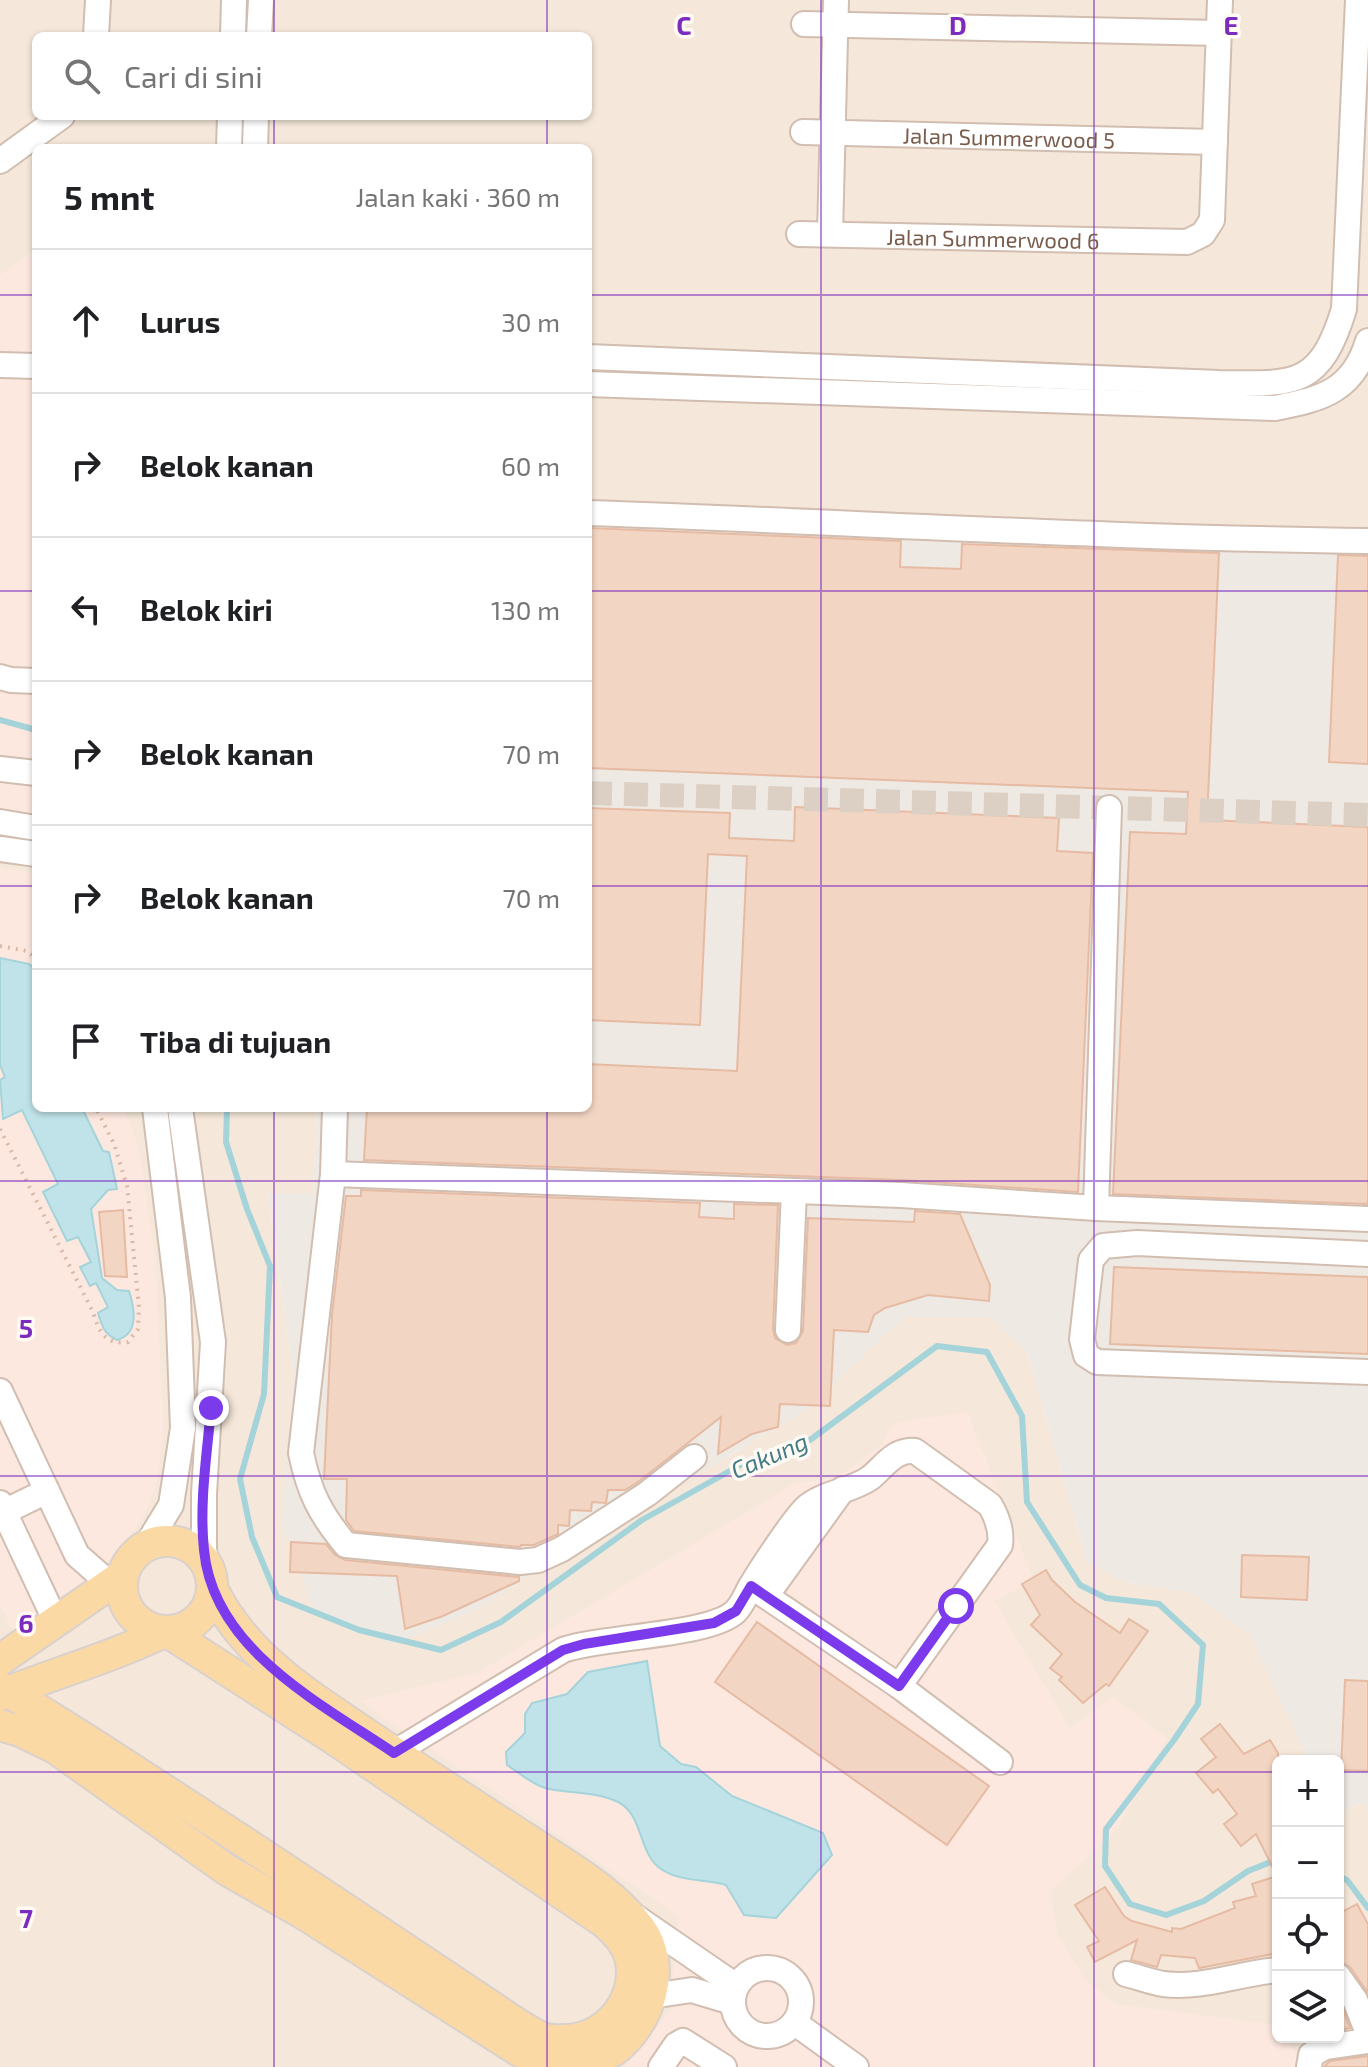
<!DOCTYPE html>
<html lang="id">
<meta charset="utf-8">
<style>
body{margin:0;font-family:"Exo 2",sans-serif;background:#f2f2f2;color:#202124}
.controls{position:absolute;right:24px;bottom:24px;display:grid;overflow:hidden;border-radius:12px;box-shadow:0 2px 6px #0004}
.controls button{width:72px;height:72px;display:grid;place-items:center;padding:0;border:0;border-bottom:2px solid #e0e0e0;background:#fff;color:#202124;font:40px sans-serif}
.stop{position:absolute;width:24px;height:24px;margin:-18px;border:6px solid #7c3aed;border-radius:50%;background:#fff}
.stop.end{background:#7c3aed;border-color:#fff;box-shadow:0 2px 8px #0008}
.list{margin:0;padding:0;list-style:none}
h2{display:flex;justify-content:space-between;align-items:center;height:104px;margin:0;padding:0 32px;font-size:34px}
h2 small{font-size:26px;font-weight:400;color:#757577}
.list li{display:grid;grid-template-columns:52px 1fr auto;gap:24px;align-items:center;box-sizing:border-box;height:144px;padding:0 32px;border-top:2px solid #e0e0e0}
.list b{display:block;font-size:30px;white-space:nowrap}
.list em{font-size:26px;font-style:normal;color:#757577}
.icon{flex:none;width:44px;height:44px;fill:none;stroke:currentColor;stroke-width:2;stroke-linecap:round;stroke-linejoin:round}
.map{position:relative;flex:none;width:1368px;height:2067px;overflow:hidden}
.search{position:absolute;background:#fff;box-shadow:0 2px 6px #0004;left:32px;top:32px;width:560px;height:88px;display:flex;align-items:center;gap:20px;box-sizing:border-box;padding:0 28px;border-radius:12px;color:#757577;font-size:30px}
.panel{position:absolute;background:#fff;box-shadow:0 2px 6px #0004;left:32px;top:144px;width:560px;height:968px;border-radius:12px}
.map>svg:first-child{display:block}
</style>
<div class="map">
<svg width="1368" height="2067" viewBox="0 0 1368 2067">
<rect width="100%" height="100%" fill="#fdf6ec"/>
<path fill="#f5e8da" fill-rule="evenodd" d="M0,0H1368V537L588,503V148H36V1108H317L313,1193H268L293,1375L283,1525L555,1558L804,1412L904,1316L990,1317L1027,1352L1087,1562L1124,1582L1191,1592L1250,1635L1309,1761H1278V2037H1338V1813L1363,1803L1368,1811V2067H0ZM36,36H588V116H36Z"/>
<g fill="#fde8e0">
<path d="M36,249V820L0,815V275Z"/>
<path d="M0,868L36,873V1108H123L133,1130L142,1166L156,1267L163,1432L157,1481L144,1516L115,1554L43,1619L16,1637L0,1604Z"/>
<path d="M967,1412L1034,1581L994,1601L1070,1728L1113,1697L1167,1738L1117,1829L1050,1892L1057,1933L1085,1980L1115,2004L1278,2025V2037H1285L1302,2065L1297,2067H625L669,2012L679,1916L360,1701L477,1673L796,1483L836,1478L879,1448L894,1423Z"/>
</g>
<path fill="#efe9e4" d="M588,503L1368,537V1811L1362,1803L1338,1813V1761H1309L1250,1635L1191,1592L1124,1582L1087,1562L1027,1352L990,1317H904L804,1412L555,1558L478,1609L392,1645L313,1609L282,1525L293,1375L268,1193H313L317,1108H588Z"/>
<g fill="#bfe3e8" stroke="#a5d3da" stroke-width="2">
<path d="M0,958L29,964L36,970V1108H82L103,1151L109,1152L117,1189L108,1190L91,1209L102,1278L117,1290L129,1291C135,1309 139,1334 117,1340C104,1334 102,1326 98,1313L108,1307L96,1283L90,1286L80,1267L91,1262L78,1237L67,1241L43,1192L58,1184L22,1110L3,1119L0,1080L5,1077L0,1065Z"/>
<path d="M647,1661L660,1746L681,1764L696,1767L732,1796L823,1833L832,1855L776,1918L744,1915L726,1885C705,1879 680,1882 661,1869C638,1854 644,1815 618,1802C596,1791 568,1794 545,1788C532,1784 519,1773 507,1765L506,1752L525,1733V1714L532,1703L567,1694L588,1672Z"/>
</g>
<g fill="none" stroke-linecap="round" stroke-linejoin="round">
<g stroke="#a5d3da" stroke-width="6">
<path d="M0,720L36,730"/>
<path d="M227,1108L226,1142L247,1209L270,1266L264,1394L240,1479L252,1537L277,1597L359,1630L441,1650L501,1622L642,1520L744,1463L810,1440L937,1346L987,1352L1022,1416L1027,1502L1080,1585L1106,1598L1159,1604L1203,1645L1198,1704L1174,1740L1106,1829L1105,1866L1130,1904L1166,1915L1204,1901L1248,1871L1278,1859"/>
<path d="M1338,1876L1347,1880L1368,1908"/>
</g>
</g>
<g fill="#f3d5c3" stroke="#e6bba3" stroke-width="2">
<path d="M588,528L901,541L900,567L961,569L962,544L1219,553L1207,820L1368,827V1204L1113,1194L1130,832L1186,834L1188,792L588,768Z"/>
<path d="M1338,555L1368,556V764L1329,762Z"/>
<path d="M795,807L1059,818L1057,851L1093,853L1078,1192L902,1180L364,1160L367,1108H588V1064L737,1071L747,856L708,854L700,1025L588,1020V808L730,813L729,838L794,841Z"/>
<path d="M361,1190L700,1203L699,1217L734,1219V1204L778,1205L773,1329L775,1338L787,1345L796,1343L803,1331L808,1218L914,1222L915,1211L960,1214L990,1285L989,1301L928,1295L885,1308L874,1315L868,1332L834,1330L830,1406L780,1404L778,1427L752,1434L718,1454L721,1417L638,1482L625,1490H608L606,1503L592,1502L591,1511L570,1510L569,1526L558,1525V1534L534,1545H521L520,1547L354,1531L346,1520L347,1479H324L332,1315L346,1196H361Z"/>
<path d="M123,1210L127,1277L105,1276L99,1212Z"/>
<path d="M1114,1267L1368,1277V1354L1110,1344Z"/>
<path d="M291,1542L326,1544L335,1555L345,1560L519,1577V1581L443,1616L405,1629L397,1576L290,1572Z"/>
<path d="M1242,1555L1309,1557L1307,1600L1241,1597Z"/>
<path d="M1046,1570L1052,1580L1075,1602L1120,1633L1129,1619L1148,1631L1109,1686L1106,1684L1083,1703L1059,1680L1062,1677L1050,1668L1062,1654L1031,1625L1040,1615L1022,1584Z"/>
<path d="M757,1622L989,1786L947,1845L715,1682Z"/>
<path d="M1345,1680L1368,1681V1771L1341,1770Z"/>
<path d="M1220,1724L1244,1754L1270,1740L1278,1753V1953L1199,1968L1195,1958L1161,1955L1157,1967L1131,1960L1137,1940L1095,1962L1087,1947L1099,1941L1075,1905L1105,1887L1124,1916L1132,1921L1172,1932V1928L1181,1929L1235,1908L1233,1902L1256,1896L1252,1884L1277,1876L1256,1834L1241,1846L1224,1824L1237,1814L1218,1789L1213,1793L1196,1773L1216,1757L1201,1739Z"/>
<path d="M1357,1904L1368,1924V1993L1350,1967L1338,1961V1914Z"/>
<path d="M1338,2002L1342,2007L1350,2028L1338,2030Z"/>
<path d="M1368,2056V2067H1324L1330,2061Z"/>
</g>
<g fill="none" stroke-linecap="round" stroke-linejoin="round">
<path stroke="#dcd0c4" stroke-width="24" stroke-dasharray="24 12" stroke-linecap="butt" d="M588,793L1368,815"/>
<defs>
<g id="minor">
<path d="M804,24L1219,33"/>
<path d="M96,36L98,0"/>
<path d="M233,36L234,0"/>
<path d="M259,36L261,0"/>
<path id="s1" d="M803,132L1215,142"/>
<path d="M229,148L230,116"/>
<path d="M255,148L256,116"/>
<path d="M0,161L62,116"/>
<path id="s2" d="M799,234L1187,242L1203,234L1212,220L1220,0"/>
<path d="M830,234L836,0"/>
<path d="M588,357L1219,383C1294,384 1320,388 1344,309L1358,0"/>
<path d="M0,365L36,366"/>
<path d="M588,384L1275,408C1322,399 1353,391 1368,341"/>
<path d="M588,513C848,522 1108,538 1368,541"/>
<path d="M0,677L11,680L36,681"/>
<path d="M0,769L36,773"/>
<path d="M0,822L36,828"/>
<path d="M0,849L36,854"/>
<path d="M180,1108L213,1342L204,1494V1551L208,1567"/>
<path d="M335,1108L333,1174L301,1453C309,1492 320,1514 346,1545L520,1562L538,1560L562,1549L647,1494L694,1457"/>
<path d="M333,1174L901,1195L1096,1208L1368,1219"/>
<path d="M1096,1208L1109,808"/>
<path d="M1368,1254L1137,1243L1103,1246L1091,1260L1082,1339L1086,1355L1097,1362L1368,1372"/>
<path d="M788,1330L794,1191"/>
<path d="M0,1391L77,1555L110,1584"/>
<path d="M0,1503L49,1607"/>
<path d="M4,1512L47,1491"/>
<path d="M146,1546L171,1505L183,1428L178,1298L155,1108"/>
<path d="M751,1586L899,1686L1000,1762"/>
<path d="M766,1596L843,1489"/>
<path d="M382,1760L563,1650C603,1636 708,1636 735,1612C743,1604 746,1594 751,1586C761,1569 795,1517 808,1506C826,1492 852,1491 870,1478C884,1467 894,1449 915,1451L990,1505C997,1517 1002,1531 1000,1545L899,1686"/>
<path d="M634,1916L736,1986"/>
<circle cx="767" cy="2002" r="34"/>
<path d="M1126,1974C1138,1977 1151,1982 1163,1984C1202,1989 1240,1973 1278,1970"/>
<path d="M1338,1976L1355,2000L1368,2033"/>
<path d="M651,1996L692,1990L732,2002"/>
<path d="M795,2023L856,2067"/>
<path d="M661,2067L676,2045L683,2041L724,2067"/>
<path d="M1309,2067L1311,2055L1325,2047L1368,2041"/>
</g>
<g id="major">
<circle cx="167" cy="1586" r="45"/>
<path d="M0,1660L123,1575"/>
<path d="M0,1687C53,1717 104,1751 155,1784C276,1862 396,1943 516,2023C525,2028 534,2035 543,2038C550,2041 560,2040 568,2040C608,2038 640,1998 630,1957C626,1943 615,1931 604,1922L334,1739L166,1631C113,1657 55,1673 0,1695"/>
<path d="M0,1725L20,1731L55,1748L227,1870L304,1914L521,2052C551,2066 585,2067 613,2051C649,2025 669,1967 640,1928C613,1892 572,1869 536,1845C480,1809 424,1773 368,1735C309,1695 244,1656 212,1588"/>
</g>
</defs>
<use href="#minor" stroke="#d1beb0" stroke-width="28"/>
<use href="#major" stroke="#dad1cd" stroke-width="34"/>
<g stroke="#d9b8a5" stroke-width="4" stroke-dasharray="2 6" stroke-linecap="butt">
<path d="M0,946L27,951L36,959"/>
<path d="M0,1129L93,1312C99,1332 105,1345 128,1342L138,1329L139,1307L127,1186L114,1144L96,1108"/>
</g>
<use href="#minor" stroke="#fff" stroke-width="24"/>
<use href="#major" stroke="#fbd9a5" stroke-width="30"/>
</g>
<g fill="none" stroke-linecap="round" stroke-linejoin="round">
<path stroke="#7c3aed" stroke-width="10" d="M211,1408C207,1455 199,1503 204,1550C213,1649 320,1703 394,1753L563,1650L584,1644L714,1623L736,1611L751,1586L899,1686L956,1606"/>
</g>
<path fill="none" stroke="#7b2cbf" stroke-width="2" stroke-opacity="0.55" d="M274,0V36M547,0V36M821,0V2067M1094,0V2067M274,116V148M547,116V148M0,295H36M588,295H1368M0,591H36M588,591H1368M0,886H36M588,886H1368M274,1108V2067M547,1108V2067M0,1181H1368M0,1476H1368M0,1772H1278M1338,1772H1368"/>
<g text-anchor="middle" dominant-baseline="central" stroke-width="7" stroke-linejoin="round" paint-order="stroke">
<g font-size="22" fill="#7a5c4d" stroke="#fffaf3">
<text stroke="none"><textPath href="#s1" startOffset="206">Jalan Summerwood 5</textPath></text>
<text stroke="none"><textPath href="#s2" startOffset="194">Jalan Summerwood 6</textPath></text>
</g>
<g font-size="24" font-style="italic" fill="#437c86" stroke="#fffaf3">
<text transform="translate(769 1455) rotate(-23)">Cakung</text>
</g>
</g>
<g font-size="26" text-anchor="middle" font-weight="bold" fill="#7b2cbf" stroke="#fffaf3" stroke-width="7" stroke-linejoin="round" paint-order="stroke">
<text x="684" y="35">C</text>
<text x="958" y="35">D</text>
<text x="1231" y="35">E</text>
<text x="26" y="1338">5</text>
<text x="26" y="1633">6</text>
<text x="26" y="1928">7</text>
</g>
</svg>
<div class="controls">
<button>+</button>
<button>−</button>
<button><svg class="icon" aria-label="locate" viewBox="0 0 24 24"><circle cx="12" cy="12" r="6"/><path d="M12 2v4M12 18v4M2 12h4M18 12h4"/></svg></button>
<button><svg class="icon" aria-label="layers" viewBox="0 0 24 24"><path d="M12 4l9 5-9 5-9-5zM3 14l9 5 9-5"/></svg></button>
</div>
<div class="stop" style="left:956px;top:1606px"></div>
<div class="stop end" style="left:211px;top:1408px"></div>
<div class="search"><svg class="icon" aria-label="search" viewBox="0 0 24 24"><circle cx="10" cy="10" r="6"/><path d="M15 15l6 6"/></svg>Cari di sini</div>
<section class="panel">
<h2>5 mnt<small>Jalan kaki · 360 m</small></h2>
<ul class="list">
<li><svg class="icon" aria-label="ahead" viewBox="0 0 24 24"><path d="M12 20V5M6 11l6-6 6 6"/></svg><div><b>Lurus</b></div><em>30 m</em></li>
<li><svg class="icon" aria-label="right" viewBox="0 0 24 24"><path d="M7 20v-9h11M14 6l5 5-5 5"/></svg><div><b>Belok kanan</b></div><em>60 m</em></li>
<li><svg class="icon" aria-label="left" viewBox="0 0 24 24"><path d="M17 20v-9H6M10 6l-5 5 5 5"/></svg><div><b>Belok kiri</b></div><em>130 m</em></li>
<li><svg class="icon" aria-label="right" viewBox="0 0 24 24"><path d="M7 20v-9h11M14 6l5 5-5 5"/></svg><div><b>Belok kanan</b></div><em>70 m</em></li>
<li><svg class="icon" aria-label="right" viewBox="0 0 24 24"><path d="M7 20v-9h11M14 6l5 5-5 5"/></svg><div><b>Belok kanan</b></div><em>70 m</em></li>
<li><svg class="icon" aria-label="arrive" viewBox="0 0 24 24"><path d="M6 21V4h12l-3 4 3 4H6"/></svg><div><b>Tiba di tujuan</b></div></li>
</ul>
</section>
</div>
